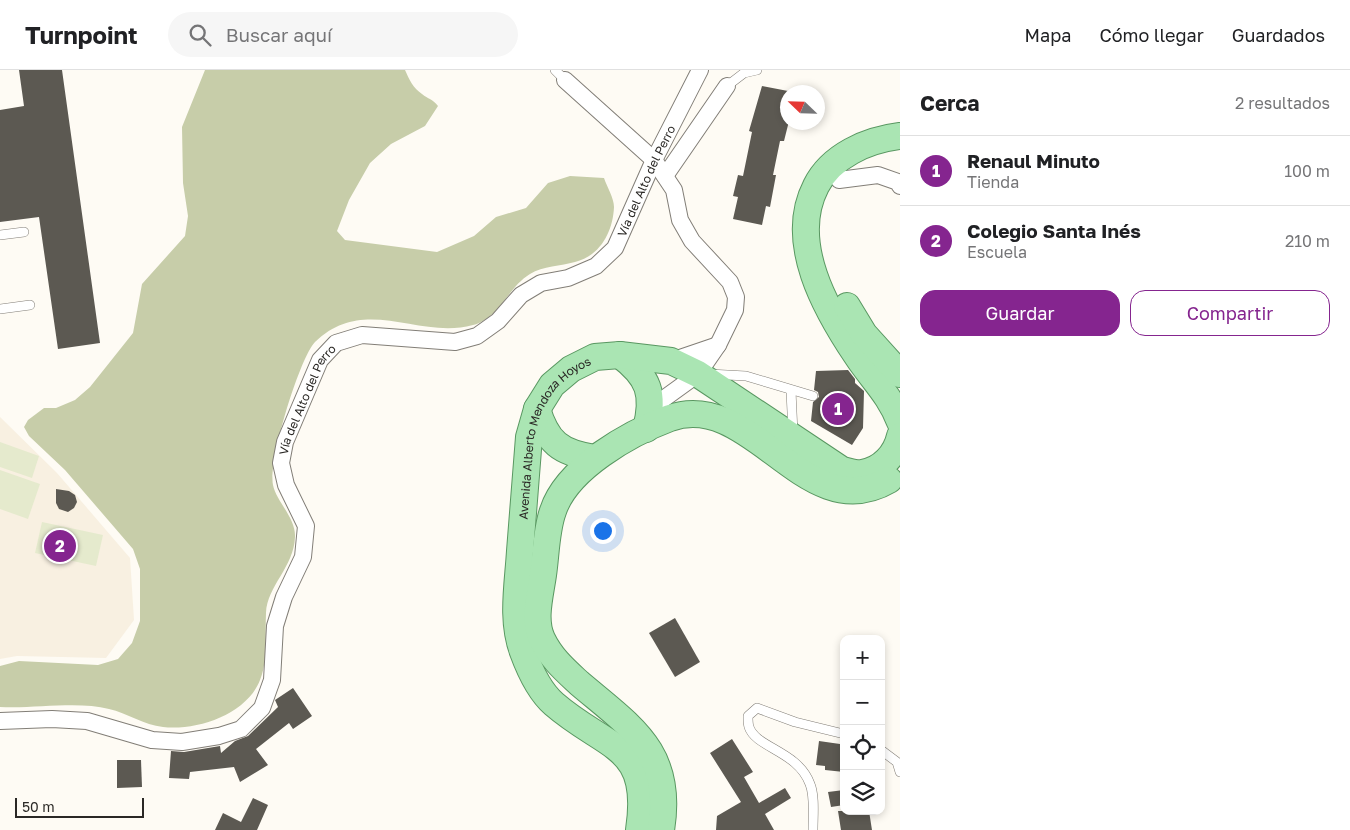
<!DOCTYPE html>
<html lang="es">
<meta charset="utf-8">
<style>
body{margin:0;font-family:"Golos Text",sans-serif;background:#f6f6f6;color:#202124}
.controls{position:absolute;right:15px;bottom:15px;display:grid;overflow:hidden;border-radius:10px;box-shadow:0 2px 8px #0003}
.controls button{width:45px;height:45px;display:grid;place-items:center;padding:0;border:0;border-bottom:1px solid #e0e0e0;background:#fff;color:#202124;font:25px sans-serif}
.compass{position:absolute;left:780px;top:15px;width:45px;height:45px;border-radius:50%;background:#fff;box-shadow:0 2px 8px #0003;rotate:293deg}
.scale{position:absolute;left:15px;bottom:12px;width:129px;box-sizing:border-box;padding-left:5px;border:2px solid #2a2825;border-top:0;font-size:14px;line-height:18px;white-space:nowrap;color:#2a2825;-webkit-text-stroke:4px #fefbf4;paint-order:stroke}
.you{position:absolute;left:602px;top:460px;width:18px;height:18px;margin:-12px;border:4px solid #fff;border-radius:50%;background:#1a73e8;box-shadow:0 0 0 8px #1a73e833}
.badge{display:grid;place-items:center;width:32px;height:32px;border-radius:50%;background:#85258f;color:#fff;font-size:16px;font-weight:700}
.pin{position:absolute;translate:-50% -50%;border:2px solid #fff;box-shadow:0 1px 5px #0006}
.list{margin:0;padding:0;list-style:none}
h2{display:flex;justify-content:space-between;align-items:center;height:65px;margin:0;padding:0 20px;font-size:21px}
h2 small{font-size:16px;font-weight:400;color:#757577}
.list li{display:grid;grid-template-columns:32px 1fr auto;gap:15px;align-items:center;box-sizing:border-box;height:70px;padding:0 20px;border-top:1px solid #e0e0e0}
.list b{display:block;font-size:19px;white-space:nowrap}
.list p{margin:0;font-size:16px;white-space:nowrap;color:#757577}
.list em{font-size:16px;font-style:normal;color:#757577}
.actions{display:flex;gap:10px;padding:15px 20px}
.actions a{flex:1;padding:11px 0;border:1px solid #85258f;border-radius:15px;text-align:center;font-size:18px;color:#85258f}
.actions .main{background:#85258f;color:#fff}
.icon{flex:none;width:28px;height:28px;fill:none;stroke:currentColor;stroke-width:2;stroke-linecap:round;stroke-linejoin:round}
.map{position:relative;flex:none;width:900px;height:760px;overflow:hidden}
header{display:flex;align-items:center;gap:30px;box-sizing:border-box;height:70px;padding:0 25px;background:#fff;border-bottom:1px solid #e0e0e0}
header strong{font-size:24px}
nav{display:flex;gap:28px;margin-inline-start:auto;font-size:18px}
.search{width:350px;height:45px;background:#f6f6f6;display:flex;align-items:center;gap:12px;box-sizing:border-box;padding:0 18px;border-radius:28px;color:#757577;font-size:19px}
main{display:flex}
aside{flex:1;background:#fff}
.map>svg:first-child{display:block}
</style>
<header>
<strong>Turnpoint</strong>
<div class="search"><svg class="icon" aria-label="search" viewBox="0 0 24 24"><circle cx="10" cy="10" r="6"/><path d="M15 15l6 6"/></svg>Buscar aquí</div>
<nav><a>Mapa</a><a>Cómo llegar</a><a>Guardados</a></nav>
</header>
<main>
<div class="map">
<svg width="900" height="760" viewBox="0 0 900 760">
<rect width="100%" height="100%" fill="#fefbf4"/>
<path fill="#f8f0e1" d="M0,347L57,403L130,488L134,550L106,588L17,586L0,589Z"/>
<g fill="#e5eacd">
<path d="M0,372L39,386L32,408L0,397Z"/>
<path d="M0,400L40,414L28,449L0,439Z"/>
<path d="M42,452L103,465L96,496L35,483Z"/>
</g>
<path fill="#c7cda9" d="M205,0H405C409,9 413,18 422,24C428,29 433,29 438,36L425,56L391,74L370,93L349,130L337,161L345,170L437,182L474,166L496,147L526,138L548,113L570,106L604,108C607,117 614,128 614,137C613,162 600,186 575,192C561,196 543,196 530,204C507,218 500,248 473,255C418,270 365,224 315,272C299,289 268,392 273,415C276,431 296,448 295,467C294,497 267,516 266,543C265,564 268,591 260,610C247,644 197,661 163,657C144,655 127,643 109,639C78,631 33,639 0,637V596L19,591L98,595L118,589L132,573L140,551V499L133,479L65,400L29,366L24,357L28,350L44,338H56L75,330L90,317L133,263L142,214L185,166L188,146L183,113L182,57Z"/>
<g fill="#5c5952">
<path d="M19,0H62L100,273L58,279L39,147L0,152V40L24,36Z"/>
<path d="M762,16L788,21V55L784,71H780L773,105H776L770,137L766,136L762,155L733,149L738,127L733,126L738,105L743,106L752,62L749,61Z"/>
<path d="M848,300L855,309V313L864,321L863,358L852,375L811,351L813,332L819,327L818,322L814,320L816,301Z"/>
<path d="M56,419L69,421L75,425L77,432L74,438L68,442L59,439L56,433Z"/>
<path d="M675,548L700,592L675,607L649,563Z"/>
<path d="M293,618L312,646L293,659L289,653L256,679L268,695L240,712L234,697L190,702L189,709L169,708L171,681L184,682L220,676L221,683L235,671L248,666L278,637L275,630Z"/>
<path d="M732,669L753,702L744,707L759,733L785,718L791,728L765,744L774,760H716L717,746L741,732L710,683Z"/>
<path d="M819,671L840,674V681H844V702L825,700V696L816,695Z"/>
<path d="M117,690H141L142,717L117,718Z"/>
<path d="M844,720V735L831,737L828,722Z"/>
<path d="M253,728L268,735L257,760H215L223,743L241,752Z"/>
<path d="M838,741H869L872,760H841Z"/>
</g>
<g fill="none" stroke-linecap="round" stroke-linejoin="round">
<defs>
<g id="lane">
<path d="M555,0L565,10"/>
<path d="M727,16L744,3L757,0"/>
<path d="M0,165L24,162"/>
<path d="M0,239L30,235"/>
<path d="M709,304L746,306L813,326"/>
<path d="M791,321L793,363"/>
<path d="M881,680L897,692L900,702"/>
<path d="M813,760C813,746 815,726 810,714C798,681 756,678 749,657C748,654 748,649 748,646L757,638L795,652L844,664"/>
</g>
<g id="street">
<path d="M565,10L654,90L674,120L680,150L692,171L730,212L736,227L735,240L718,275L698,304L651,338"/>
<path d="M665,106L727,16"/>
<path d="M839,110L878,105L898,112L900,116"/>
<path d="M671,291L718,275"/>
<path id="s1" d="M0,651L52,649L87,651L152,670L182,672L219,666L241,659L262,638L272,610L275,556L284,527L303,487L306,456L286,415L281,393L285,372L320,290L336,273L362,265L455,272L477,266L498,251L521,225L541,213L568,208L596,196L615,178L654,90L700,0"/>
</g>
<g id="primary">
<path d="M900,66C867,70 831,86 816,116C787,172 826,240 857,286C872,309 890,325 900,352"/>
<path d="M847,236L864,264L900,304"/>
<path d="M620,285C649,307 655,324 646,359"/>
<path d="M537,339C547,372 560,383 595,388"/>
<path id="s2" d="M639,760C652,674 607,680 554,634C539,621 530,601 523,582C511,550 518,515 520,481C523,443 526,405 529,367L537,339L552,315L571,299L595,287L620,285L671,291L698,304L842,400C848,401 856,404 862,403C882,400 896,384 900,366"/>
<path d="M661,760C674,682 632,658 579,613C565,600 551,588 542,569C533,550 540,526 543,505C546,485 546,460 553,441C567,398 630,363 670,348C753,319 805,459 889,410"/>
</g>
</defs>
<use href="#lane" stroke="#827e77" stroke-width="10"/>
<use href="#street" stroke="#827e77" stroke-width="18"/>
<use href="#primary" stroke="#599761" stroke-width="28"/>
<use href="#lane" stroke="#fff" stroke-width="9"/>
<use href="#street" stroke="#fff" stroke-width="16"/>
<use href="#primary" stroke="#aae5b3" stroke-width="26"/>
</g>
<g text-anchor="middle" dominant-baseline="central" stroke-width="5" stroke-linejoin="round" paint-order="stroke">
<g font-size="12" fill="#2a2825" stroke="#fefbf4">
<text stroke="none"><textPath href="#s1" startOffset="1052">Vía del Alto del Perro</textPath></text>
<text stroke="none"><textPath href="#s1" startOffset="602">Vía del Alto del Perro</textPath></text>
<text stroke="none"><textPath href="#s2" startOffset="454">Avenida Alberto Mendoza Hoyos</textPath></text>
</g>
</g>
</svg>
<div class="controls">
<button>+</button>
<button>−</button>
<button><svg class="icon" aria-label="locate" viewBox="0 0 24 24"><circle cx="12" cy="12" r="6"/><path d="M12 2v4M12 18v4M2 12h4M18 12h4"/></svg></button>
<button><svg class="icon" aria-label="layers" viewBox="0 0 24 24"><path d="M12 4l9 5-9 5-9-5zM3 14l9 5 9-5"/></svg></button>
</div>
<svg class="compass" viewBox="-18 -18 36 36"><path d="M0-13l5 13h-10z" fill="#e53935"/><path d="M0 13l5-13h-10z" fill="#757577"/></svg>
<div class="scale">50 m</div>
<div class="you"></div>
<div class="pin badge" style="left:838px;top:339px">1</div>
<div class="pin badge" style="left:60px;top:476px">2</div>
</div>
<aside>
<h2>Cerca<small>2 resultados</small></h2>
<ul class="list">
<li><span class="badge">1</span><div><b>Renaul Minuto</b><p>Tienda</p></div><em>100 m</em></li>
<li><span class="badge">2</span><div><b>Colegio Santa Inés</b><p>Escuela</p></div><em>210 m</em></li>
</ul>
<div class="actions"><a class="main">Guardar</a><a>Compartir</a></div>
</aside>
</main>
